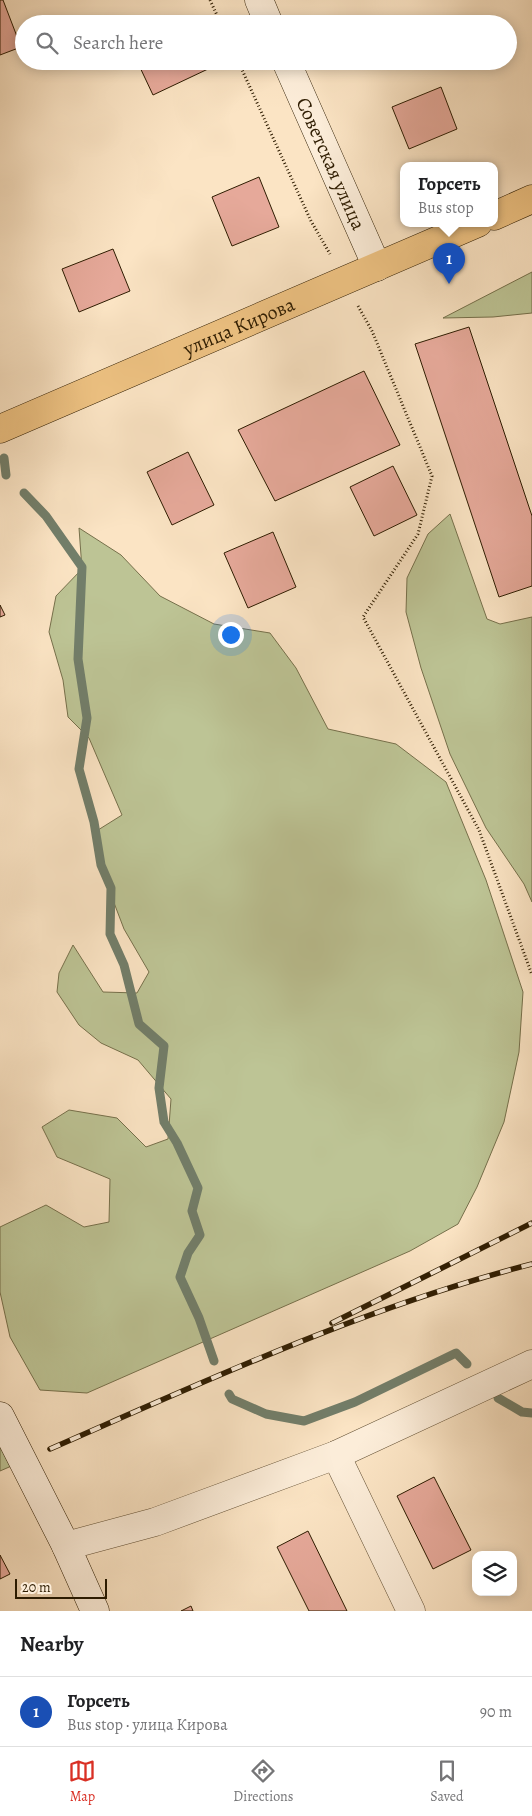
<!DOCTYPE html>
<meta charset="utf-8">
<style>
body{margin:0;font-family:Alegreya,serif;background:#f6f6f6;color:#202124}
.controls{position:absolute;right:15px;bottom:15px;display:grid;overflow:hidden;border-radius:10px;box-shadow:0 2px 12px #0003}
.controls button{width:45px;height:45px;display:grid;place-items:center;padding:0;border:0;border-bottom:1px solid #e0e0e0;background:#fff;color:#202124;font:25px sans-serif}
.scale{position:absolute;left:15px;bottom:12px;width:92px;box-sizing:border-box;padding-left:5px;border:2px solid #2e1c01;border-top:0;font-size:14px;line-height:18px;white-space:nowrap;color:#2e1c01;-webkit-text-stroke:4px #fcedd9;paint-order:stroke}
.you{position:absolute;left:230px;top:634px;width:18px;height:18px;margin:-12px;border:4px solid #fff;border-radius:50%;background:#1a73e8;box-shadow:0 0 0 8px #1a73e833}
.badge{display:grid;place-items:center;width:32px;height:32px;border-radius:50%;background:#d93025;color:#fff;font-size:16px;font-weight:700}
.pin{position:absolute;translate:-50% -41px;filter:drop-shadow(0 1px 2px #0008)}
.pin::after{content:'';position:absolute;top:26px;width:18px;height:15px;background:inherit;clip-path:polygon(0 0,100% 0,50% 100%)}
.popup{position:absolute;left:400px;top:162px;width:98px;height:65px;box-sizing:border-box;display:grid;place-content:center;border-radius:10px;background:#fff;filter:drop-shadow(0 1px 4px #0005);font-size:16px;white-space:nowrap;color:#757577}
.popup b{font-size:19px;color:#202124}
.popup::after{content:'';position:absolute;left:50%;top:100%;margin-left:-10px;border:10px solid transparent;border-top-color:#fff}
.list{margin:0;padding:0;list-style:none}
h2{display:flex;justify-content:space-between;align-items:center;height:65px;margin:0;padding:0 20px;font-size:21px}
h2 small{font-size:16px;font-weight:400;color:#757577}
.list li{display:grid;grid-template-columns:32px 1fr auto;gap:15px;align-items:center;box-sizing:border-box;height:70px;padding:0 20px;border-top:1px solid #e0e0e0}
.list b{display:block;font-size:19px;white-space:nowrap}
.list p{margin:0;font-size:16px;white-space:nowrap;color:#757577}
.list em{font-size:16px;font-style:normal;color:#757577}
.icon{flex:none;width:28px;height:28px;fill:none;stroke:currentColor;stroke-width:2;stroke-linecap:round;stroke-linejoin:round}
.map{position:relative;flex:none;width:532px;height:1611px;overflow:hidden}
.search{position:absolute;background:#fff;box-shadow:0 2px 12px #0003;left:15px;right:15px;top:15px;height:55px;display:flex;align-items:center;gap:12px;box-sizing:border-box;padding:0 18px;border-radius:28px;color:#757577;font-size:19px}
.sheet{height:135px;background:#fff}
nav{display:flex;justify-content:space-around;align-items:center;box-sizing:border-box;height:70px;border-top:1px solid #e0e0e0;background:#fff;font-size:14px;color:#757577}
nav a{display:grid;justify-items:center;gap:2px}
nav .on{color:#d93025}
.map>svg:first-child{display:block}
</style>
<div class="map">
<svg width="532" height="1611" viewBox="0 0 532 1611">
<rect width="100%" height="100%" fill="#fbe4c4"/>
<filter id="stains"><feTurbulence type="fractalNoise" baseFrequency=".004" numOctaves="4"/><feColorMatrix values="0 0 0 0 .2 0 0 0 0 .09 0 0 0 0 .02 0 0 0 .5 -.17"/></filter>
<radialGradient id="worn" r=".72"><stop offset=".6" stop-color="#630" stop-opacity="0"/><stop offset="1" stop-color="#630" stop-opacity=".3"/></radialGradient>
<g fill="#bdc495" stroke="#76704b">
<path d="M532,272V313L493,317L443,318Z"/>
<path d="M450,514L487,619L500,624L532,617V902L524,884L486,828L450,754L421,668L406,612L407,578L428,534Z"/>
<path d="M79,528L121,555L160,596L214,624L270,633L296,668L328,729L396,744L446,782L486,880L523,992L519,1052L504,1122L477,1187L458,1224L410,1251L87,1393L40,1390L10,1337L0,1292V1227L46,1205L84,1227L109,1222L110,1179L57,1157L42,1127L69,1110L117,1118L146,1147L168,1139L171,1099L138,1060L101,1043L79,1025L57,992L59,973L73,945L103,992L137,993L149,972L124,929L103,874L98,830L122,815L89,738L68,717L63,680L49,632L56,596L82,569Z"/>
<path d="M0,1422L23,1461L0,1471Z"/>
</g>
<g fill="none" stroke-linecap="round" stroke-linejoin="round">
<g stroke="#727e6a" stroke-width="9">
<path d="M4,458L6,475"/>
<path d="M24,493L46,516L82,567L78,659L87,718L79,769L94,822L101,865L111,888L110,934L124,965L139,1024L164,1046L159,1088L164,1122L177,1143L198,1188L192,1211L200,1235L188,1253L180,1277L199,1318L214,1361"/>
<path d="M229,1394L232,1399L266,1414L304,1421L355,1402L456,1353L467,1364"/>
<path d="M498,1398L522,1412L532,1413"/>
</g>
</g>
<g fill="#e6a99a" stroke="#2e1c01">
<path d="M0,0H3L21,47L0,55Z"/>
<path d="M137,61H205L208,69L153,95Z"/>
<path d="M441,87L457,129L409,149L392,107Z"/>
<path d="M259,177L279,227L232,246L212,197Z"/>
<path d="M113,249L130,291L79,312L62,269Z"/>
<path d="M469,327L532,516V586L499,597L415,344Z"/>
<path d="M364,371L400,445L275,501L238,430Z"/>
<path d="M188,452L214,505L172,525L147,472Z"/>
<path d="M393,466L417,515L374,536L350,487Z"/>
<path d="M273,532L296,587L248,608L224,553Z"/>
<path d="M0,605L5,615L0,617Z"/>
<path d="M434,1477L471,1550L433,1569L397,1496Z"/>
<path d="M308,1531L347,1611H309L277,1547Z"/>
<path d="M0,1555L10,1574L0,1579Z"/>
<path d="M191,1606L193,1611H181Z"/>
</g>
<g fill="none" stroke-linecap="round" stroke-linejoin="round">
<defs>
<g id="street">
<path d="M336,1455L411,1611"/>
<path d="M66,1546L155,1522L336,1455L532,1364"/>
</g>
<g id="secondary">
<path d="M259,0L269,24"/>
<path id="s1" d="M286,61L377,267"/>
<path d="M0,1416L66,1546L95,1611"/>
</g>
<g id="primary">
<path d="M494,216L532,199"/>
<path id="s2" d="M0,429L478,223"/>
</g>
</defs>
<use href="#street" stroke="#614e32" stroke-width="29"/>
<use href="#secondary" stroke="#2e1c01" stroke-width="29"/>
<use href="#primary" stroke="#2e1c01" stroke-width="29"/>
<g stroke="#2e1c01" stroke-width="3" stroke-dasharray="1 2.5" stroke-linecap="butt">
<path d="M210,0L221,24"/>
<path d="M238,61L311,221L330,254"/>
<path d="M358,306L372,331L432,476L418,534L363,617L479,830L532,975"/>
</g>
<use href="#street" stroke="#fcedd9" stroke-width="28"/>
<use href="#secondary" stroke="#fcedd9" stroke-width="28"/>
<use href="#primary" stroke="#eec282" stroke-width="28"/>
<defs>
<g id="rail">
<path d="M332,1323L532,1223"/>
<path d="M50,1449C208,1380 365,1307 532,1264"/>
</g>
</defs>
<use href="#rail" stroke="#2e1c01" stroke-width="5.5"/>
<use href="#rail" stroke="#fcedd9" stroke-width="4" stroke-dasharray="11" stroke-linecap="butt"/>
</g>
<g text-anchor="middle" dominant-baseline="central" stroke-width="4.5" stroke-linejoin="round" paint-order="stroke">
<g font-size="20" fill="#2e1c01" stroke="#fcedd9">
<text stroke="none"><textPath href="#s1" startOffset="112">Советская улица</textPath></text>
<text stroke="none"><textPath href="#s2" startOffset="260">улица Кирова</textPath></text>
</g>
</g>
<rect width="100%" height="100%" filter="url(#stains)"/>
<rect width="100%" height="100%" fill="url(#worn)"/>
</svg>
<div class="controls">
<button><svg class="icon" aria-label="layers" viewBox="0 0 24 24"><path d="M12 4l9 5-9 5-9-5zM3 14l9 5 9-5"/></svg></button>
</div>
<div class="scale">20 m</div>
<div class="you"></div>
<div class="pin badge" style="left:449px;top:284px;background:#1a4fb4">1</div>
<div class="popup"><b>Горсеть</b>Bus stop</div>
<div class="search"><svg class="icon" aria-label="search" viewBox="0 0 24 24"><circle cx="10" cy="10" r="6"/><path d="M15 15l6 6"/></svg>Search here</div>
</div>
<section class="sheet">
<h2>Nearby<small></small></h2>
<ul class="list">
<li><span class="badge" style="background:#1a4fb4">1</span><div><b>Горсеть</b><p>Bus stop · улица Кирова</p></div><em>90 m</em></li>
</ul>
</section>
<nav>
<a class="on"><svg class="icon" aria-label="map" viewBox="0 0 24 24"><path d="M3 6l6-2 6 2 6-2v14l-6 2-6-2-6 2zM9 4v14M15 6v14"/></svg>Map</a>
<a><svg class="icon" aria-label="directions" viewBox="0 0 24 24"><path d="M12 3l9 9-9 9-9-9zM9 14v-3h6M13 9l2 2-2 2"/></svg>Directions</a>
<a><svg class="icon" aria-label="saved" viewBox="0 0 24 24"><path d="M7 4h10v16l-5-4-5 4z"/></svg>Saved</a>
</nav>
